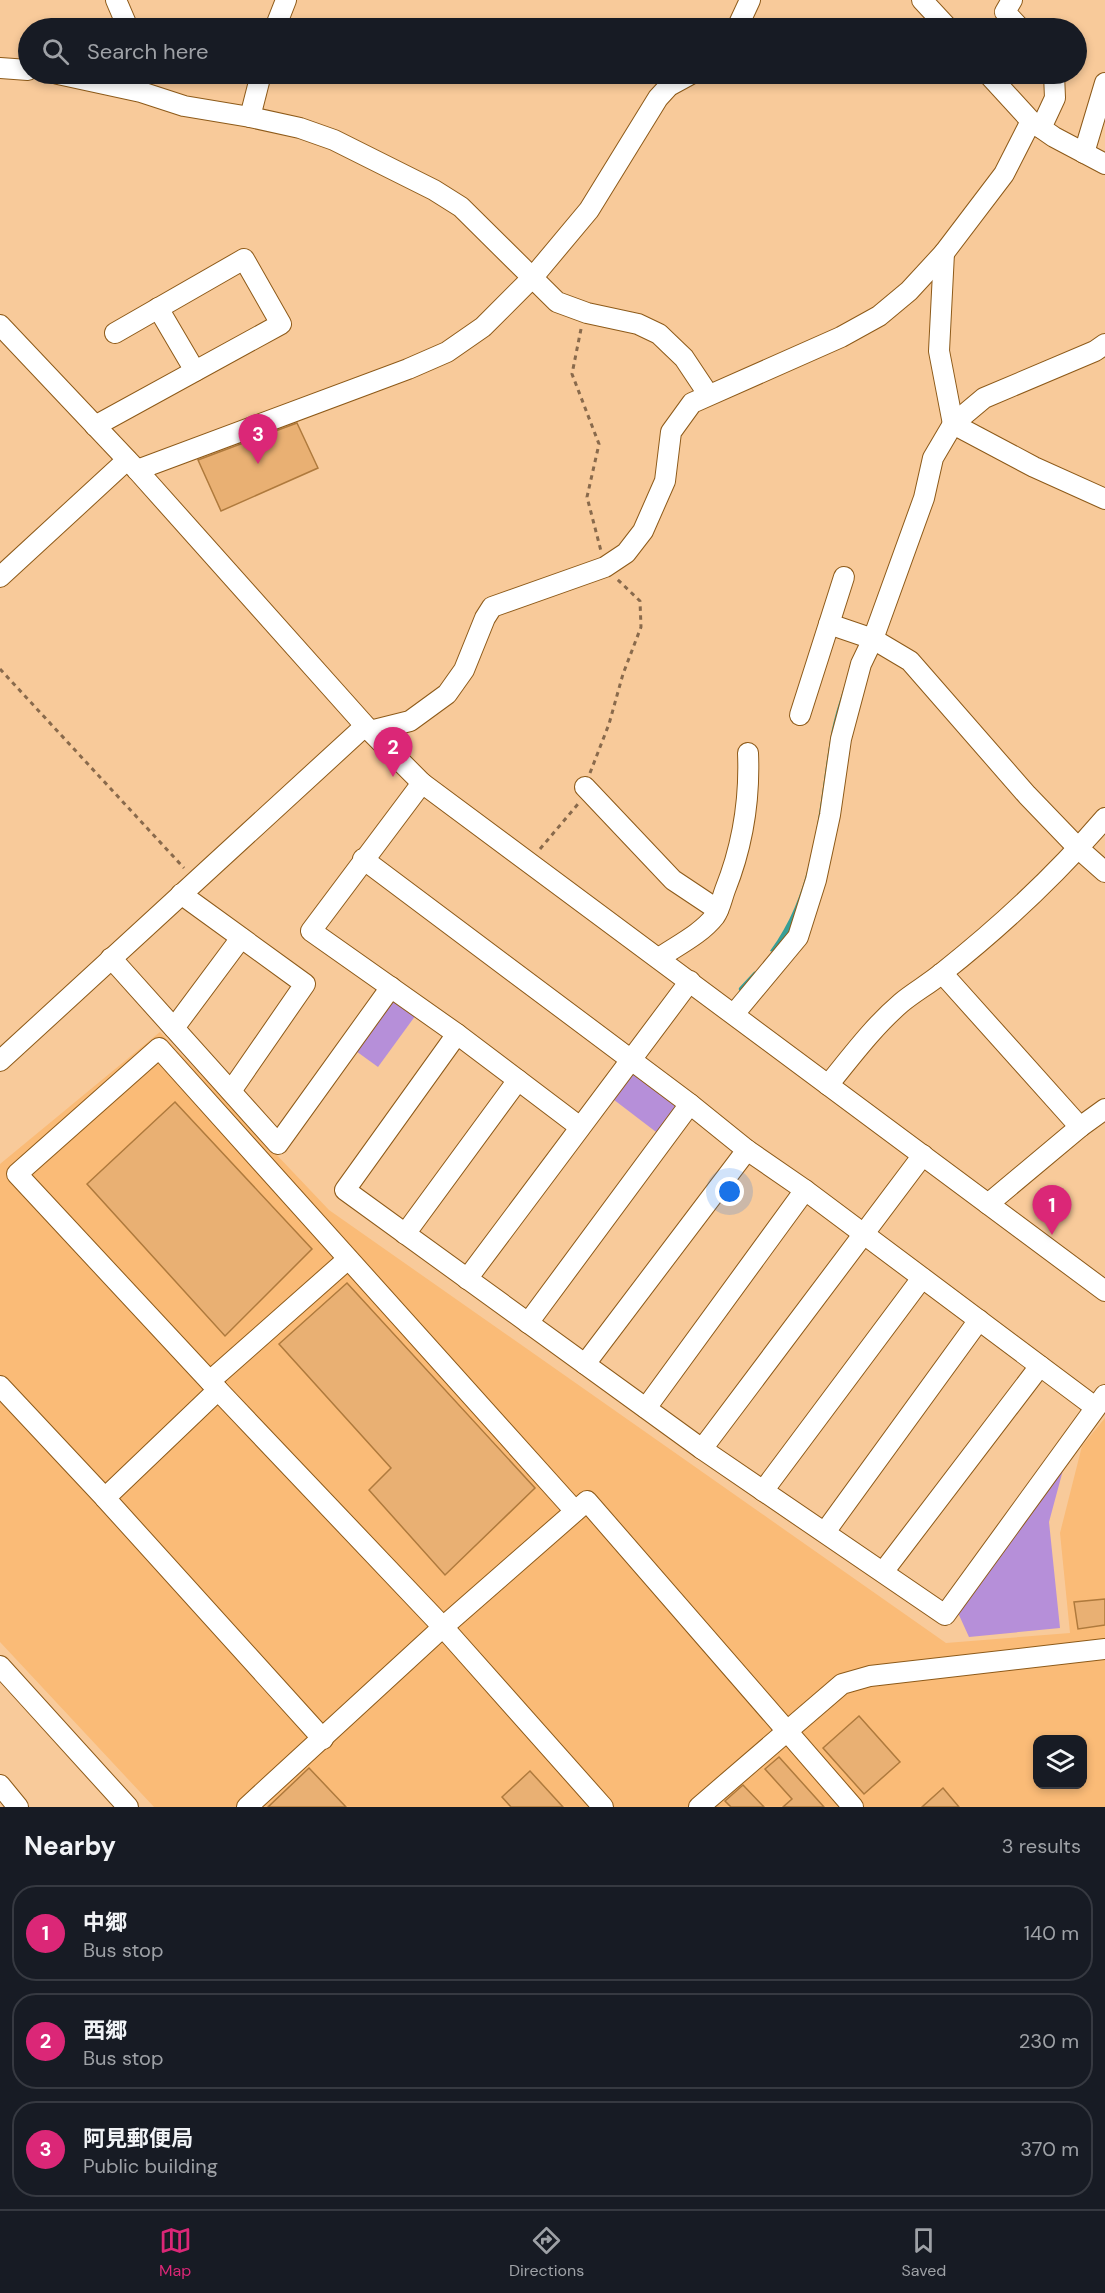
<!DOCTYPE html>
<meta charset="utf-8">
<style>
body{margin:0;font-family:"DM Sans","Noto Sans JP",sans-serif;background:#242831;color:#f1f3f6}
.controls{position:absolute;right:18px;bottom:18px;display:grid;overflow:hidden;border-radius:12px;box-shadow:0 3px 9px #0003}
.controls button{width:54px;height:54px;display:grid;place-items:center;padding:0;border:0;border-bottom:2px solid #363941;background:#171b24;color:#f1f3f6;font:30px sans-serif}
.you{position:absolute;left:730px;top:1192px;width:21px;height:21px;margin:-15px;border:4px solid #fff;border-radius:50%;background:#1a73e8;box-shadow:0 0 0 9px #1a73e833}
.badge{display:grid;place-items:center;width:39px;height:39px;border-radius:50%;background:#db2777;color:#fff;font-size:20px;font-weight:700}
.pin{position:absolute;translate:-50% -50px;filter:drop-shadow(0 2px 3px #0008)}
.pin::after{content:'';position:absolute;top:32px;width:21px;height:18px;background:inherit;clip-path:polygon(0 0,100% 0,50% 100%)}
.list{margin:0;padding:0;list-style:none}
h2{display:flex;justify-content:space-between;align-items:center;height:78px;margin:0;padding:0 24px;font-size:26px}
h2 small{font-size:20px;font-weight:400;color:#9ea1a6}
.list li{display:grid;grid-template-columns:39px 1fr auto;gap:18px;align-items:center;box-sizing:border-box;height:96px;margin:0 12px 12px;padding:0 12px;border:2px solid #363941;border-radius:24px}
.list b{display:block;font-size:22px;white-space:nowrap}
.list p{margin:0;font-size:20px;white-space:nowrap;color:#9ea1a6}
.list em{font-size:20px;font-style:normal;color:#9ea1a6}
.icon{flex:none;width:33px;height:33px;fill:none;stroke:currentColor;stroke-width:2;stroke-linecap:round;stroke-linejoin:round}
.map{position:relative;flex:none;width:1105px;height:1807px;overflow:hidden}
.search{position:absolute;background:#171b24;box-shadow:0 3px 9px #0003;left:18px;right:18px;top:18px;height:66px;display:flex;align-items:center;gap:15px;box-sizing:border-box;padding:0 21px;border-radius:33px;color:#9ea1a6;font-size:22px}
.sheet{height:402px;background:#171b24}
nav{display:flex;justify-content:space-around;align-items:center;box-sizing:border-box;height:84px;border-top:2px solid #363941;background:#171b24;font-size:16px;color:#9ea1a6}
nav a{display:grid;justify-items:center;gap:3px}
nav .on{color:#db2777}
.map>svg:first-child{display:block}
</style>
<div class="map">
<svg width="1105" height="1807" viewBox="0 0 1105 1807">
<rect width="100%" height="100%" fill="#f8ca9a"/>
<path fill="#fabb77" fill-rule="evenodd" d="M160,1032L329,1210L946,1643L1070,1633L1060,1533L1082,1446L1105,1418V1807H154L0,1642V1164ZM1038,1740H1082V1784H1038Z"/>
<g fill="#b68fd9">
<path d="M391,987L421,1008L378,1067L349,1046Z"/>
<path d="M630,1060L690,1104L664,1138L605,1093Z"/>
<path d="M1055,1466L1063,1470L1049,1522L1060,1628L969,1637L959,1615H948Z"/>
</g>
<path fill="#379f97" d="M851,664L856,670L802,910L779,954L770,951C815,891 818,811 830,740C834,714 844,689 851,664Z"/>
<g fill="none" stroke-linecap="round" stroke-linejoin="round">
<path stroke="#379f97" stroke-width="4.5" d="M741,989L755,974"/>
</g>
<g fill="#e9b073" stroke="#af7a3d" stroke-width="1.5">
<path d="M297,423L318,468L221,511L198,460Z"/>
<path d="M175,1102L312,1249L225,1336L87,1184Z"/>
<path d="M347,1283L535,1488L445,1575L369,1490L391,1468L279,1344Z"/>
<path d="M1105,1599V1625L1078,1629L1074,1602Z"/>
<path d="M859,1716L900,1762L864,1794L823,1748Z"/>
<path d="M779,1757L824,1807H783L792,1799L765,1769Z"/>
<path d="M309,1768L346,1807H268Z"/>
<path d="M530,1771L563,1807H511L502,1797Z"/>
<path d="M743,1785L764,1807H731L725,1801Z"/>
<path d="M943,1788L959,1807H922Z"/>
</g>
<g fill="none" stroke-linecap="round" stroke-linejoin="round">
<defs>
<g id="minor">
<path d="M116,0L128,28"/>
<path d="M922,0L948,28"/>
<path d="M1012,0L1005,12L1020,28"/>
<path d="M275,28L286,0"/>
<path d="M737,28L750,0"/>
<path d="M0,68L28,70"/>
<path d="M58,74L141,92L184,106L250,117L300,128L334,140L434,190L461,207L557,302L587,313L638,324L659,334L684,358L708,394"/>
<path d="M988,74L1031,121L1054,137L1105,164"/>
<path d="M250,117L261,74"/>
<path d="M1041,128L1055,98L1054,74"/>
<path d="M1084,153L1105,83"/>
<path d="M944,253L939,351L953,424"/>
<path d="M158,308L195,371"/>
<path d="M0,325L137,470L370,731L422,783L1105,1291"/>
<path d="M953,424L1034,467L1105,499"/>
<path d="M95,426L281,324L244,259L115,333"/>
<path d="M137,470L408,369L447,352L483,327L533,277L589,210L658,98L669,86L691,74"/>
<path d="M0,577L127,460"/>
<path d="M829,624L873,639L910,661L1027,795L1079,849L1105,872"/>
<path d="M800,715L844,577"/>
<path d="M370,731L410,721L447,694L464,670L485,618L492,607L605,567L626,553L643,531L665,481L671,432L692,403L841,337L879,316L909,291L944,253L1004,174L1031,121"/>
<path d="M422,783L311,931L457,1034L580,1127"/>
<path d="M585,787L673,880L718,910"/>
<path d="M363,859L690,1104L747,1150L805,1190L1095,1407"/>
<path d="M181,894L305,984L231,1091"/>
<path d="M111,958L278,1144L391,987"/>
<path d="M659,958C678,945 701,934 715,916C720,909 722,898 725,890C743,845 750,801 748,753"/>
<path d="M942,973L1080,1127"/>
<path d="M734,1014L798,937L816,880L830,815L841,739L861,664L873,639L924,498L933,458L953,424L984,398L1095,351L1105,344"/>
<path d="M174,1028L241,938"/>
<path d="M457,1034L345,1190L702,1449L945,1615L1105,1395"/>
<path d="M0,1061L365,726"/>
<path d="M828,1085C851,1057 873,1027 901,1003C914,992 929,984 942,973C1000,927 1057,874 1105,818"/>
<path d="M988,1204L1080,1127L1105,1109"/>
<path d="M405,1234L518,1080"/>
<path d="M467,1279L690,981"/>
<path d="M528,1323L690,1104"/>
<path d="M585,1364L747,1150"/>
<path d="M210,1381L348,1259"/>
<path d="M0,1386L105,1498"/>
<path d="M218,1390L17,1174L159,1048L575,1511"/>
<path d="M646,1408L805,1190"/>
<path d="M702,1449L923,1155"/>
<path d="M763,1491L922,1278"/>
<path d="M825,1532L979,1320"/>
<path d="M883,1572L1040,1366"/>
<path d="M0,1666L128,1807"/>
<path d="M323,1739L105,1498L218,1390L443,1627L603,1807"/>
<path d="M0,1785L18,1807"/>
<path d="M247,1807L443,1627L587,1501L853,1807"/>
<path d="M699,1807L842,1684L870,1676L1105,1649"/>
</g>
</defs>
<use href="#minor" stroke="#8d5a19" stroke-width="22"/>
<g stroke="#896a4c" stroke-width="3" stroke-dasharray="4.5 4.5" stroke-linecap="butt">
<path d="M581,329L572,374L599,444L587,497L601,551"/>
<path d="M0,669L184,868"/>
<path d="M590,773L609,724L623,674L641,627L640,601L617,579"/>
<path d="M540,849L578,804"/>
</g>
<use href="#minor" stroke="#fff" stroke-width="20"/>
</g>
</svg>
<div class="controls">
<button><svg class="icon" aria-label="layers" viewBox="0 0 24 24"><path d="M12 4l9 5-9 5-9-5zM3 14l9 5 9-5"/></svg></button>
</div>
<div class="you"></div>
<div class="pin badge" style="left:1052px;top:1235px">1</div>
<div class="pin badge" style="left:393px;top:777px">2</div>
<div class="pin badge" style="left:258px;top:464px">3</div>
<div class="search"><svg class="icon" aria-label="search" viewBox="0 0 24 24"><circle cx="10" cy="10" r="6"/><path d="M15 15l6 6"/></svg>Search here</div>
</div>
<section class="sheet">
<h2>Nearby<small>3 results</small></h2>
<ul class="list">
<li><span class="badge">1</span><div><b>中郷</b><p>Bus stop</p></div><em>140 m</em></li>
<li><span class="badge">2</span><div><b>西郷</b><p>Bus stop</p></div><em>230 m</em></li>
<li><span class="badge">3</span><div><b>阿見郵便局</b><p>Public building</p></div><em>370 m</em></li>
</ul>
</section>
<nav>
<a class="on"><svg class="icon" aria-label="map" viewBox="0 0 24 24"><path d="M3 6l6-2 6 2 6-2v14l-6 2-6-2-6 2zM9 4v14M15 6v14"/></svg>Map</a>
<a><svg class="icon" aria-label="directions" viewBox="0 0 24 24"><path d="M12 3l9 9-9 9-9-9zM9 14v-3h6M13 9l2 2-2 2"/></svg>Directions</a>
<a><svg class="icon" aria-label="saved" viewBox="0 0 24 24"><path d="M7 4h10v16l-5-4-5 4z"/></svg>Saved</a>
</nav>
